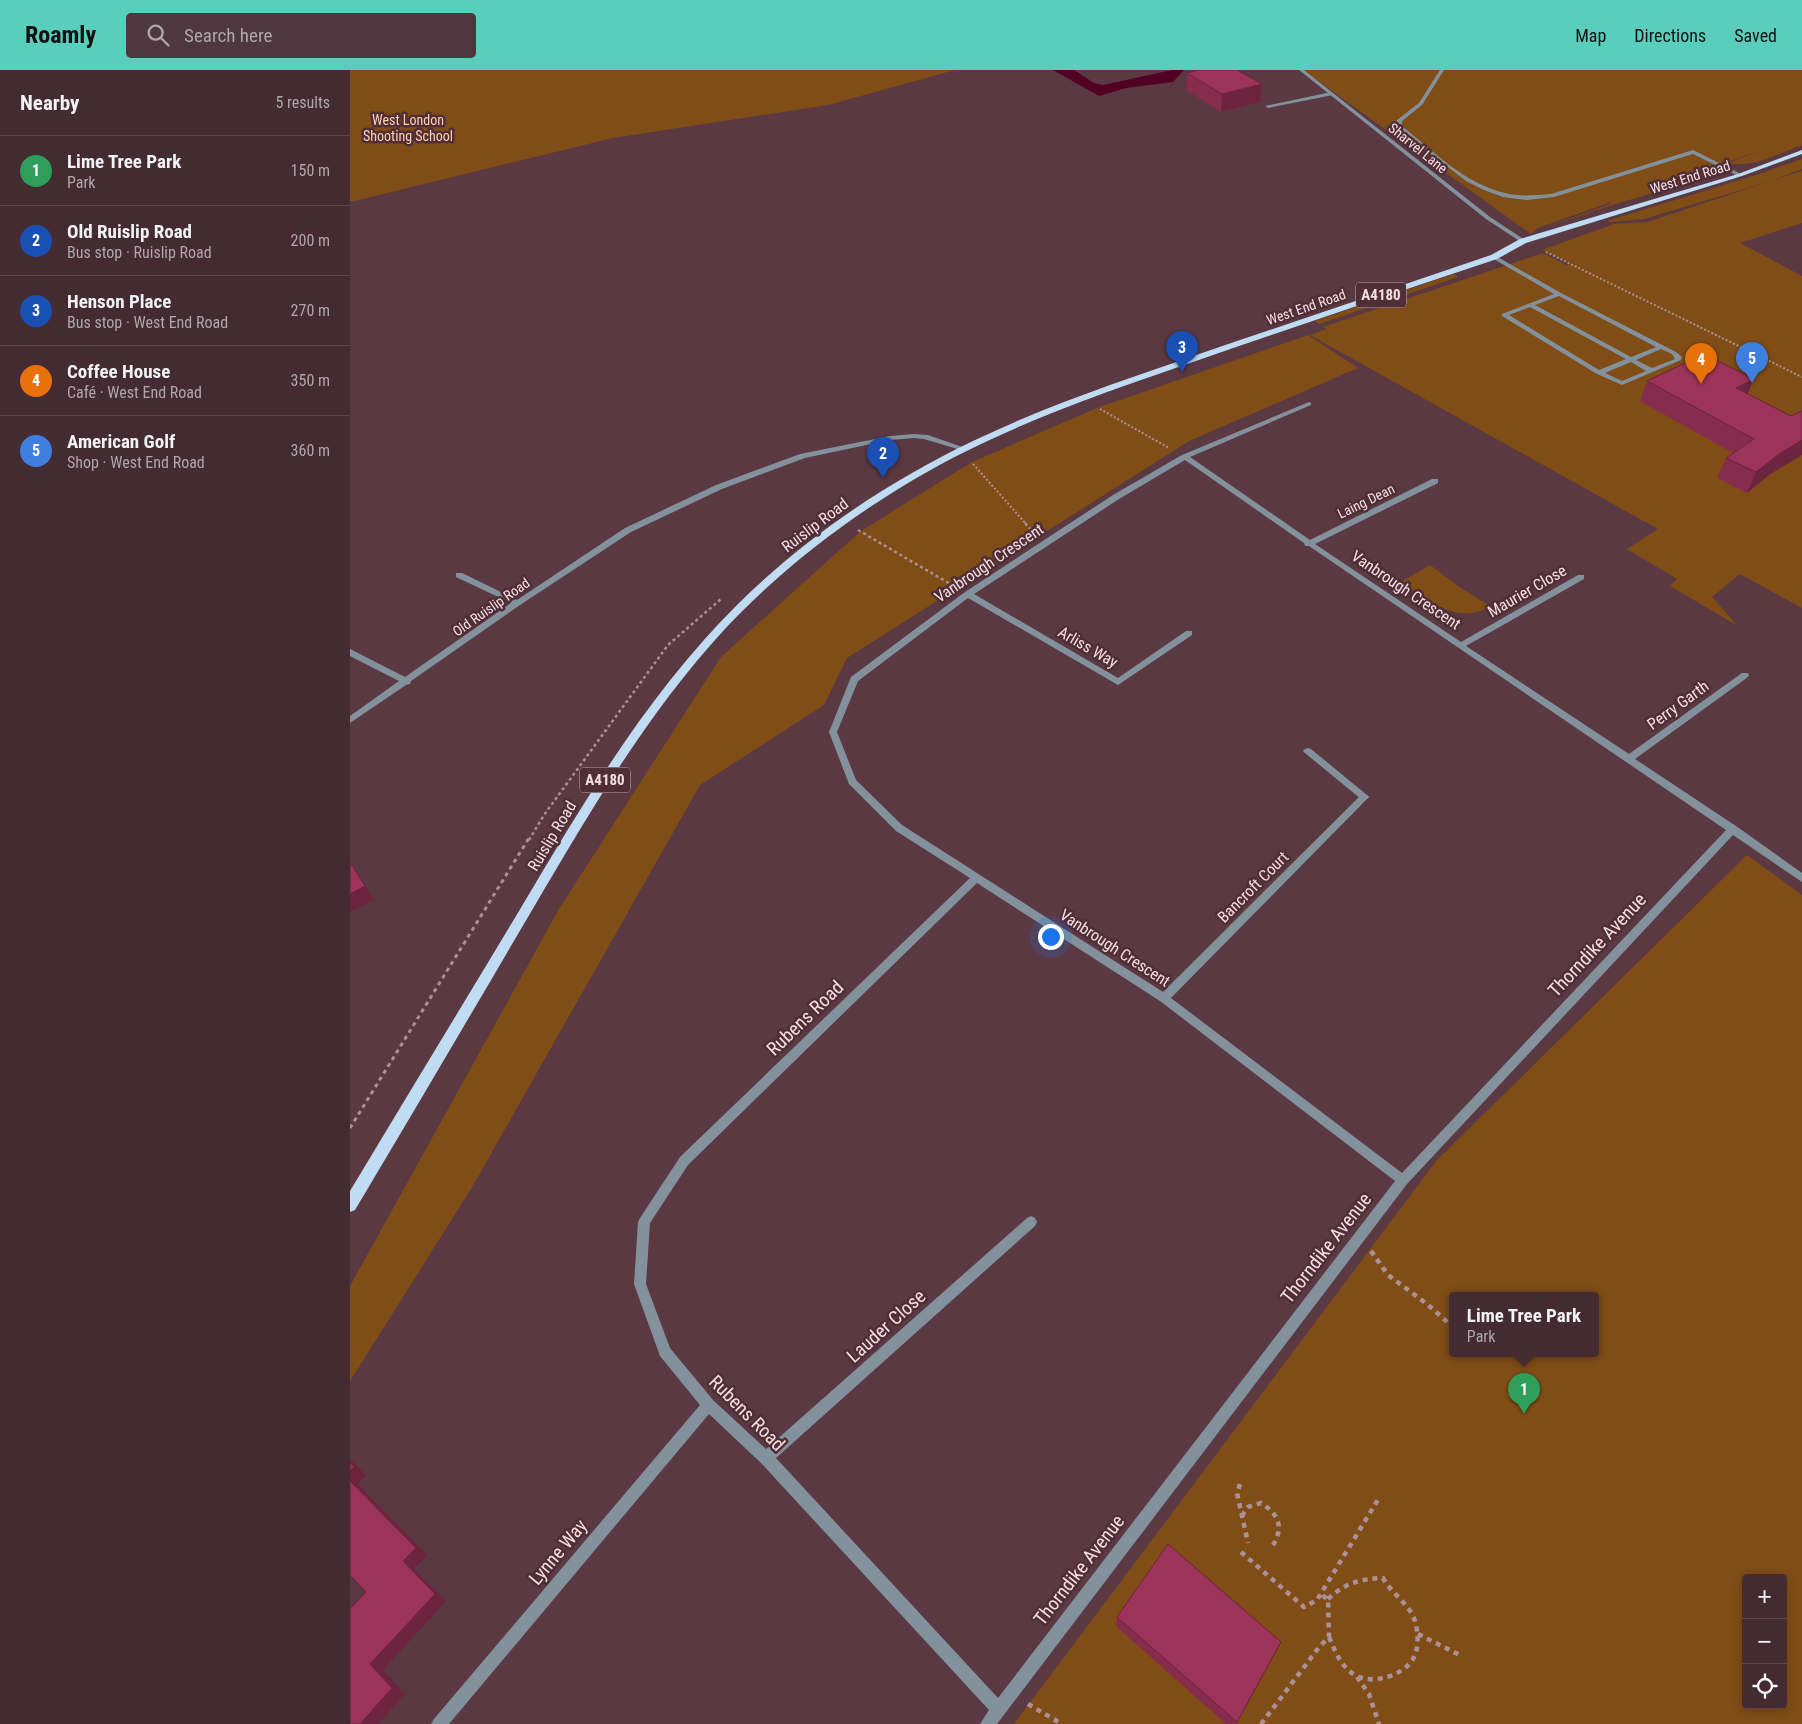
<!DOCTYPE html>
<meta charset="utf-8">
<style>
body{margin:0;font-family:"Roboto Condensed",sans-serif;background:#4e373e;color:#f1f3f6}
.controls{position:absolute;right:15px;bottom:15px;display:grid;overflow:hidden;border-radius:5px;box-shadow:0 2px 12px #0003}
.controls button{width:45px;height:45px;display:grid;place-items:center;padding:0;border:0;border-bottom:1px solid #5c474d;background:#442b32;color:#f1f3f6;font:25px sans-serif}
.you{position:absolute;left:700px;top:866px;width:18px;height:18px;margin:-12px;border:4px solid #fff;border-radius:50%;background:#1a73e8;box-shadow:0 0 0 8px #1a73e833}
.badge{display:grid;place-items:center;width:32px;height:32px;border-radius:50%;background:#5acebd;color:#fff;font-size:16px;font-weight:700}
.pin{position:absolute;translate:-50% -41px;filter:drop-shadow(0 1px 2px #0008)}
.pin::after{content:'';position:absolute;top:26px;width:18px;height:15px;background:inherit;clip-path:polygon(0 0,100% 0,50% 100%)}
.popup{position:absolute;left:1099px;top:1222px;width:150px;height:65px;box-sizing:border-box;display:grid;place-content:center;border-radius:5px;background:#442b32;filter:drop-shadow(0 1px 4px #0005);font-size:16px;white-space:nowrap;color:#afa7ac}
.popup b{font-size:19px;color:#f1f3f6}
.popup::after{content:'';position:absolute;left:50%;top:100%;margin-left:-10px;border:10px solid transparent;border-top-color:#442b32}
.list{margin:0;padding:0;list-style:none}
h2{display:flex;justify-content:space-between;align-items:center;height:65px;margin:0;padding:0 20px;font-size:21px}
h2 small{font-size:16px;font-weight:400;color:#afa7ac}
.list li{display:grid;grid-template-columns:32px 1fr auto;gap:15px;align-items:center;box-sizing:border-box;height:70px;padding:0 20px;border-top:1px solid #5c474d}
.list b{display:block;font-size:19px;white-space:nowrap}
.list p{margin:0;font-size:16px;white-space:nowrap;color:#afa7ac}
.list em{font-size:16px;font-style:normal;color:#afa7ac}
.icon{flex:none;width:28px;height:28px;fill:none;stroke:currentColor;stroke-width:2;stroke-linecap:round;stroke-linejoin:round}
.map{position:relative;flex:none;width:1452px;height:1654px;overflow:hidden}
header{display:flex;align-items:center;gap:30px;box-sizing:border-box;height:70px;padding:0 25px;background:#5acebd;color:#111}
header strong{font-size:24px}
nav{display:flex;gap:28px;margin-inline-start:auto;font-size:18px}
.search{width:350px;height:45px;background:#4e373e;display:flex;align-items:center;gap:12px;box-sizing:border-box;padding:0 18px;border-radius:5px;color:#afa7ac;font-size:19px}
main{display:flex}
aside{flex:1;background:#442b32}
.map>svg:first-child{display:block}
</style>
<header>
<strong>Roamly</strong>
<div class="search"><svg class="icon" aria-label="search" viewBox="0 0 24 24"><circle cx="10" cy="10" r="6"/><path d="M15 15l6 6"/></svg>Search here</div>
<nav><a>Map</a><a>Directions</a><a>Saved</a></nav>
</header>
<main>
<aside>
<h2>Nearby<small>5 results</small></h2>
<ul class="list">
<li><span class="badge" style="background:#2e9e5b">1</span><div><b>Lime Tree Park</b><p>Park</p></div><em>150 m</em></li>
<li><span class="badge" style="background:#1a4fb4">2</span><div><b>Old Ruislip Road</b><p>Bus stop · Ruislip Road</p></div><em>200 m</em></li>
<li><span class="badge" style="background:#1a4fb4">3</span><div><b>Henson Place</b><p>Bus stop · West End Road</p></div><em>270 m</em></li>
<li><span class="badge" style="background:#e8710a">4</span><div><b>Coffee House</b><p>Café · West End Road</p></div><em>350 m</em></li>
<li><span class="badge" style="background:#3f7fe0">5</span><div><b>American Golf</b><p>Shop · West End Road</p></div><em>360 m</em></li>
</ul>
</aside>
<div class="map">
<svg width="1452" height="1654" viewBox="0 0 1452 1654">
<rect width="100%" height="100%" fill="#5b3942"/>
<g fill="#804d17" fill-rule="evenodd">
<path d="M0,0H605L478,35L263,68L0,132Z"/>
<path d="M953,0H1452V75C1429,83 1402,99 1377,93L1416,79L1344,103L1364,97L1368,101L1364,105L1259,136L1186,161L1260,134L1261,132L1188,158L1181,164Z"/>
<path d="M1452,89V99L1426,109L1452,101V153L1390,173L1452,206V538L1390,504L1362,527L1388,556L1320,516L1327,509L1277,479L1308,459L960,265L977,259L973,257L1193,183L1216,195L1222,194L1192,180L1264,154L1297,152L1421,111L1294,149L1260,152L1257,151L1406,105Z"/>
<path d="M1104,204L1108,207L969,254L965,251Z"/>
<path d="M958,265L1008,298L839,371L497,588L474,635L350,715L121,1119L0,1311V1216L209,839L371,587L511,461L622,392L747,338Z"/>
<path d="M1080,495L1111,518L1140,536C1108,557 1078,529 1051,512Z"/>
<path d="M1397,785L1452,825V1654H664L1087,1090ZM1103,1225H1245V1283H1103ZM1396,1508H1433V1635H1396Z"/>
</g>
<path fill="#510024" d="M703,0H724L744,13L753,15L822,0H834L823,12L776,18L749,26Z"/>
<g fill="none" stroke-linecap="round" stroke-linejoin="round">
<g stroke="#ad9198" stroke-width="2" stroke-dasharray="2 2" stroke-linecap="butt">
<path d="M1196,182L1452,307"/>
<path d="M750,339L819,378"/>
<path d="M623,394L677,455"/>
</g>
<g stroke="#ad9198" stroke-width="2.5" stroke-dasharray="3 3" stroke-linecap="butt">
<path d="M675,453L683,462"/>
<path d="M508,460L602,515"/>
<path d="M179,770L194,745L318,575L371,529"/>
</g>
<path stroke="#ad9198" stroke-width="3" stroke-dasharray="4 4" stroke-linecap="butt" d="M0,1058L179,768"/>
<g stroke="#ad9198" stroke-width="4.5" stroke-dasharray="5 5" stroke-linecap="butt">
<path d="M1021,1181L1038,1205L1077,1234L1103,1257"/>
<path d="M890,1414L887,1423L898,1473"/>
<path d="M892,1446L898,1437L911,1433C930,1445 934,1458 922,1477"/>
<path d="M891,1482L954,1537L967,1530L1029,1428"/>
<path d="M978,1529C995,1513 1010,1509 1033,1508C1042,1525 1062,1535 1066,1555C1068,1565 1069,1579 1063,1589C1053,1606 1022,1615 1005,1605C991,1597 985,1581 979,1567"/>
<path d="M1068,1564L1110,1585"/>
<path d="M1007,1607L1019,1624L1029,1654"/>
<path d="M678,1634L712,1654"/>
<path d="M911,1654L970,1576L979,1567L978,1529L970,1524"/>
</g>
<g fill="#83919c" fill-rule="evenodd">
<path d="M1090,0H1094L1072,35L1052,51V56C1083,81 1115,114 1155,123C1170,127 1186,125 1201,124L1343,80L1393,105L1388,106L1343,84L1204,127L1177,130L1153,127L1134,120L1116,111L1046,57L1047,50L1069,33Z"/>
<path d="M981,22L983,25L918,38L915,36Z"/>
<path d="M1144,185L1211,223L1326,282L1332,287L1331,290L1272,315L1247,304L1152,246V244L1204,224L1142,188V186ZM1209,226L1306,277L1281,287L1185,235ZM1180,237L1276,289L1249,300L1159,245ZM1311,279L1322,284L1325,289L1302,298L1286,290ZM1281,292L1296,301L1272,311L1255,303Z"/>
<path d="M958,678L961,679L1017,725L1019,727L1017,729H1011L955,683L953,681L955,679Z"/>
</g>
<g fill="#83919c" fill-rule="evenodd">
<path d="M949,0H954L1140,147L1175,170V172H1171L1136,149Z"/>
<path d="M959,332L961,333V335L840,387L960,470L1082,409H1088V413L965,474L1111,572L1228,505H1234V509L1116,576L1279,684L1392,603H1398L1399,605L1398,607L1285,689L1386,756L1452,803V812L1383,765L1057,1114L647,1654H630L639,1640L411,1393L359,1344L99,1654H81L84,1649L350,1335L310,1286L284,1214L288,1152L290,1148L330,1087L620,808L546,761L499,714L479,662L501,607L615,522L763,425L832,385ZM835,390L954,473L955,476H959L1376,760L1052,1103L821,928L1017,729L1019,727L1017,725H1011L813,922L552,755L506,710L487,662L508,611L618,528L768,615L842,565V561H836L768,608L624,524L769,429ZM627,813L810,931L1045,1111L648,1628L426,1388L685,1156L687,1152L685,1148L681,1146L677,1148L416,1379L363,1330L320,1278L296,1214L300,1153L338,1095Z"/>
<path d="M564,364L578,365L618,379L614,381L574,369L564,368L540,370L455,388L372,419L281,462L170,535L61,611L60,614L56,615L0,653V646L49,611L0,586V579L55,607L161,533L106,507V503H112L167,530L275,458L366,415L450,384L540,366Z"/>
</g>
<path fill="#c0dcf3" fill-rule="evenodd" d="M1452,80V84L1392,106L1176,173L1147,189C1045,223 944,257 843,292C747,325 651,358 563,410C494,451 429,501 374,560C291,650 230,759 168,864C114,956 60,1048 5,1140L0,1142V1121C57,1026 115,931 172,836C235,730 300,621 388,534C456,467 537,412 623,371C698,335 777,309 855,282C950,250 1046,217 1141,185L1170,169L1388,104Z"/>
</g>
<g fill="#862c4c">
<path d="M837,3L910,32L871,42L836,20Z"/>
<path d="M1297,311L1398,324L1419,405L1397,423L1367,408L1376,388L1383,383L1290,331Z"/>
<path d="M767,1547L931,1572L886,1654H876L766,1556Z"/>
</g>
<g fill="#6d243e">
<path d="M912,14L910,32L871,42L872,24Z"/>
<path d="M1404,309L1395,330L1386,318Z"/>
<path d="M1452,370V385L1419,405L1397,423L1406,402L1429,384Z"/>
<path d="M0,791L24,830L0,842Z"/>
<path d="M0,1389L16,1405L8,1414L77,1485L64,1499L96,1531L33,1600L55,1624L28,1654H10L20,1594L53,1491L0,1411Z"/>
</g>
<g fill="#9c3358" stroke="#6d243e">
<path d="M849,0H887L912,14L872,24L837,3Z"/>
<path d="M1354,284L1404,309L1386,318L1441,346L1452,341V370L1429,384L1406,402L1376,388L1404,369L1297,311Z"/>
<path d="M0,792L15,816L0,824Z"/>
<path d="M0,1392L4,1397L0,1401Z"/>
<path d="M0,1411L66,1478L53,1491L85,1524L20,1594L42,1618L10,1654H0V1539L16,1522L0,1505Z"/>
<path d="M818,1474L931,1572L887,1652L767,1547Z"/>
</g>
<g text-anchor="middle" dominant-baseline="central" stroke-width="5" stroke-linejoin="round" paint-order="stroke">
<g font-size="14" fill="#fcd1ac" stroke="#502e37">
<text x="58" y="50">West London<tspan x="58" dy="16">Shooting School</tspan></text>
</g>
<g font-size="14" fill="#f6dfe4" stroke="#502e37">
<text transform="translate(1068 78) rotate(39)">Sharvel Lane</text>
<text transform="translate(1340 107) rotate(-17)">West End Road</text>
<text transform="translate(956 237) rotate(-19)">West End Road</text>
<text transform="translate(1016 431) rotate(-26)">Laing Dean</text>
<text transform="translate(141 537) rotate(-35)">Old Ruislip Road</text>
</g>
<g fill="#502e37" stroke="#c4aab0" stroke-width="1">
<rect x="1006" y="212.5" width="50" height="25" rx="4"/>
<rect x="230" y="697.5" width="50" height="25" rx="4"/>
</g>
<g font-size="15" font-weight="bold" fill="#f6dfe4">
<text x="1031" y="225">A4180</text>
<text x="255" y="710">A4180</text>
</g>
<g font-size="16" fill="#f6dfe4" stroke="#502e37">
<text transform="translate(465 455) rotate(-37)">Ruislip Road</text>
<text transform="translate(639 493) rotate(-34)">Vanbrough Crescent</text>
<text transform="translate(1056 520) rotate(34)">Vanbrough Crescent</text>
<text transform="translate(1177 521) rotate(-30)">Maurier Close</text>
<text transform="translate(738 577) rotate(30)">Arliss Way</text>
<text transform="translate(1328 635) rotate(-36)">Perry Garth</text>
<text transform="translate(202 766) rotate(-59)">Ruislip Road</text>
<text transform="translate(903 817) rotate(-45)">Bancroft Court</text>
<text transform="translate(765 878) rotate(33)">Vanbrough Crescent</text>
</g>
<g font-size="19" fill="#f6dfe4" stroke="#502e37">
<text transform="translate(1247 875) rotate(-47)">Thorndike Avenue</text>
<text transform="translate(455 948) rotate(-44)">Rubens Road</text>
<text transform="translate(976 1178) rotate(-52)">Thorndike Avenue</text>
<text transform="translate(536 1256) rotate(-42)">Lauder Close</text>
<text transform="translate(397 1343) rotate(45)">Rubens Road</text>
<text transform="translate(208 1482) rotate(-50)">Lynne Way</text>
<text transform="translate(729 1500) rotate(-52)">Thorndike Avenue</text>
</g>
</g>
</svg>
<div class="controls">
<button>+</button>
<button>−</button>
<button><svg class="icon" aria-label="locate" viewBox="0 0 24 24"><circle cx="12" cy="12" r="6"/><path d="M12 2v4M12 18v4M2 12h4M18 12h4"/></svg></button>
</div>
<div class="you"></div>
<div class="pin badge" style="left:1174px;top:1344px;background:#2e9e5b">1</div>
<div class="popup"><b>Lime Tree Park</b>Park</div>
<div class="pin badge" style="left:533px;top:408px;background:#1a4fb4">2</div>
<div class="pin badge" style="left:832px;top:302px;background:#1a4fb4">3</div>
<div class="pin badge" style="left:1351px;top:314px;background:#e8710a">4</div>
<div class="pin badge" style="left:1402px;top:313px;background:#3f7fe0">5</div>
</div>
</main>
